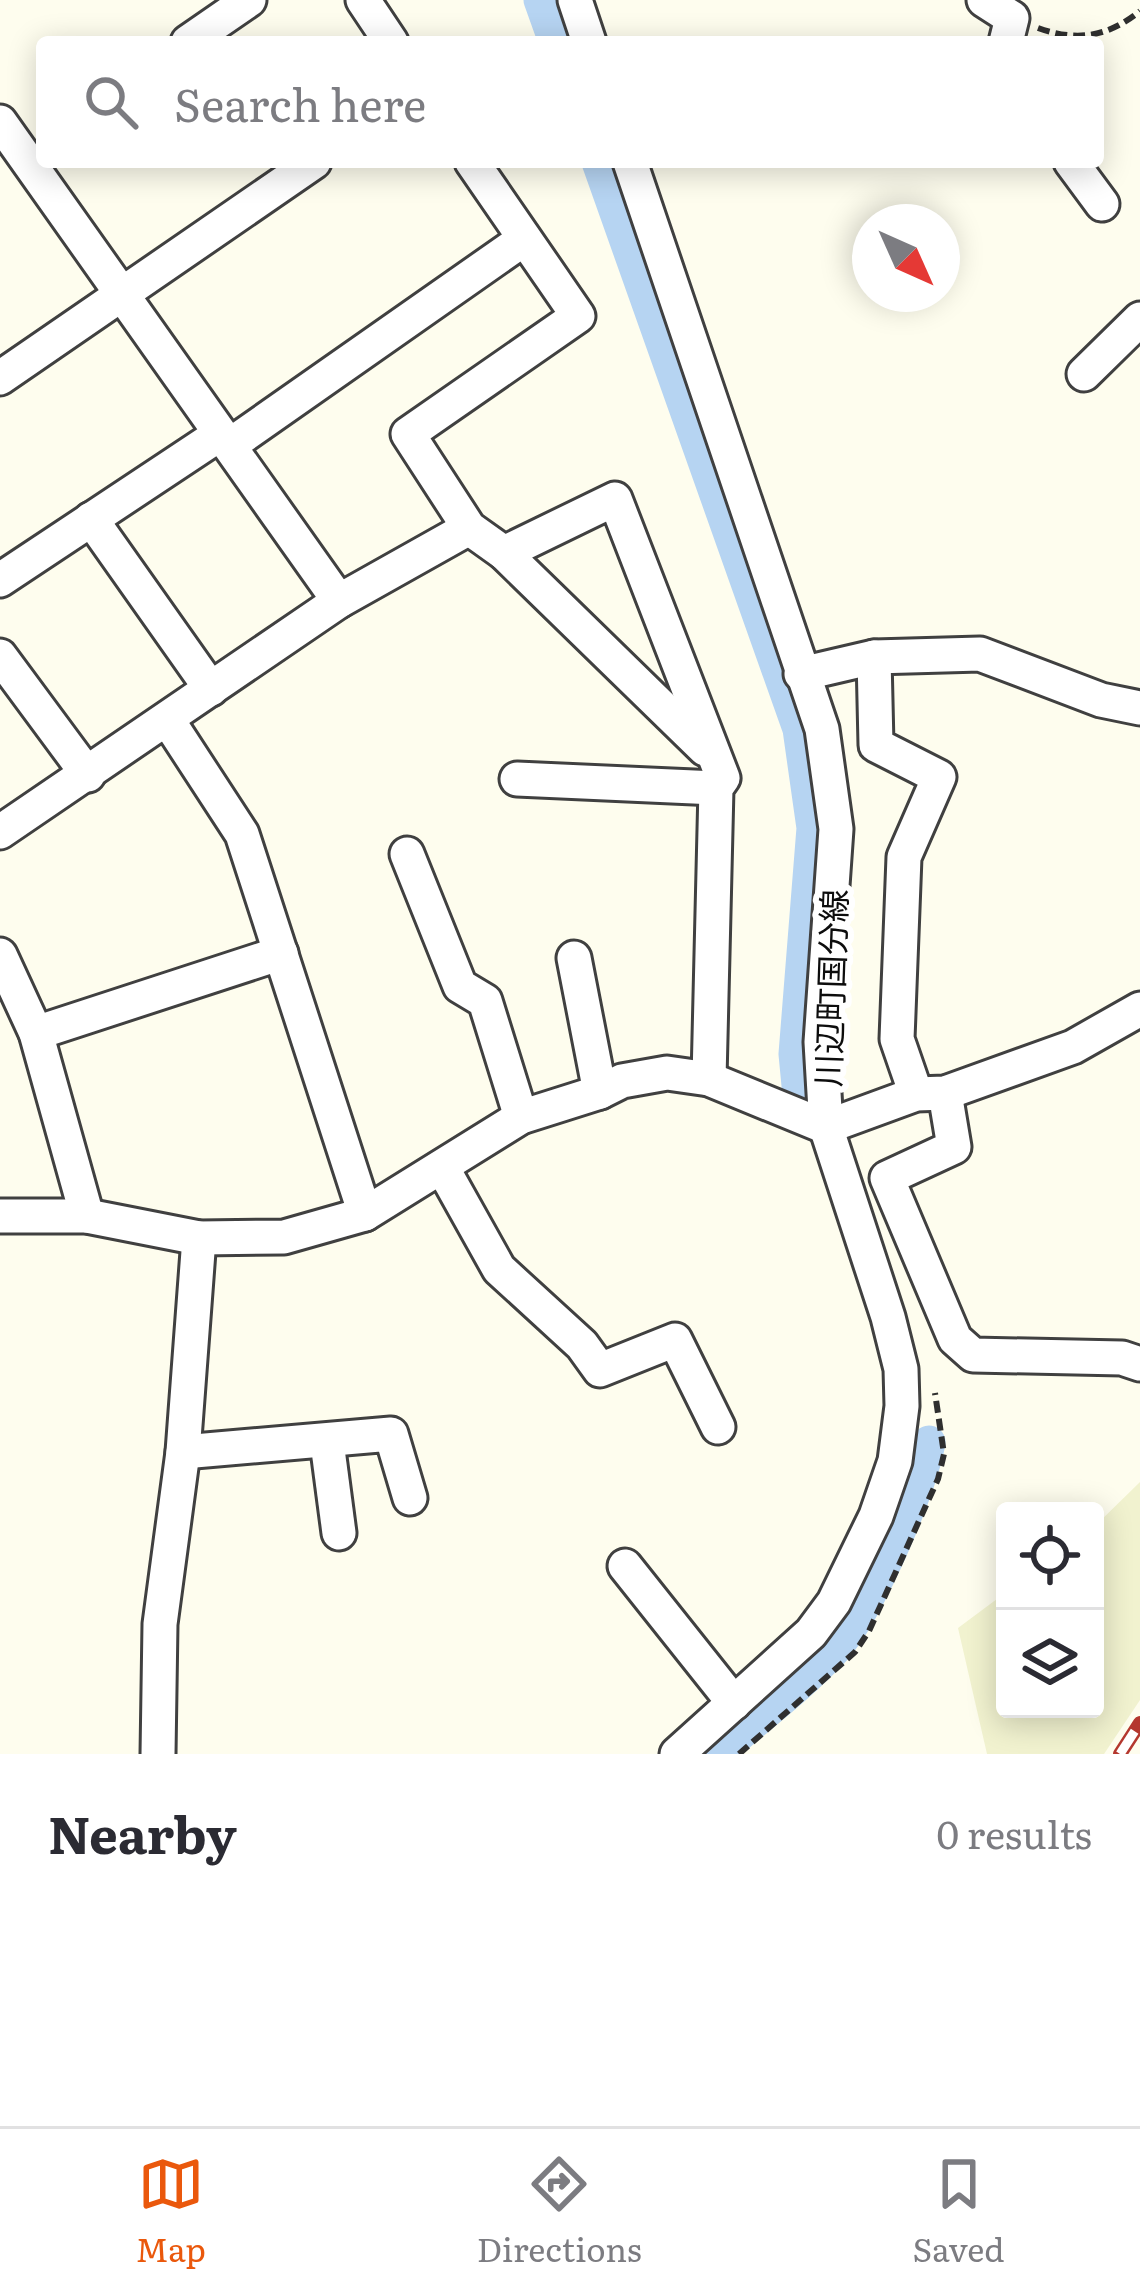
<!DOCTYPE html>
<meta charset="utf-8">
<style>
body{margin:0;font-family:Literata,"Noto Sans JP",serif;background:#f2f2f3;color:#2b2b33}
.controls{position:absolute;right:36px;bottom:36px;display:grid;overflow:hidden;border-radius:12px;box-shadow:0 6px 30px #0003}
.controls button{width:108px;height:108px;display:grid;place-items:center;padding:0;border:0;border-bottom:3px solid #e1e1e2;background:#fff;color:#2b2b33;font:60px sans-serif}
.compass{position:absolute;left:852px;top:204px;width:108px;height:108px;border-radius:50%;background:#fff;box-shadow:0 6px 30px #0003;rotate:135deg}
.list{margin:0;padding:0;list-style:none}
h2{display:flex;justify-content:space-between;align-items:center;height:156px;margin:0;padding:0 48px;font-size:51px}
h2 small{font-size:39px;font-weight:400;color:#7c7c81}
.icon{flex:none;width:66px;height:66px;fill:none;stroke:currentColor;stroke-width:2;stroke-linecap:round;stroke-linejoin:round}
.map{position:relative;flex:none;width:1140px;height:1754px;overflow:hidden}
.search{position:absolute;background:#fff;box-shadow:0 6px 30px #0003;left:36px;right:36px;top:36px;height:132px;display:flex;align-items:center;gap:30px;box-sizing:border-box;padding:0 42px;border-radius:12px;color:#7c7c81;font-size:45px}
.sheet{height:372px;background:#fff}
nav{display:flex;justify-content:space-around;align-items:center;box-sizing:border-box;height:168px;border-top:3px solid #e1e1e2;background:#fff;font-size:33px;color:#7c7c81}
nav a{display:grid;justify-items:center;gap:6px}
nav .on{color:#ea580c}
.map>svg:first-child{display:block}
</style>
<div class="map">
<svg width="1140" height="1754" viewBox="0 0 1140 1754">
<rect width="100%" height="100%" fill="#fefdee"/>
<path fill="#f1f2cf" d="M1140,1482V1700L1104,1754H987L958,1628L1005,1593V1709H1095V1526Z"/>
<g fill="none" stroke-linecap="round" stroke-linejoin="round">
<g stroke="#b6d4f2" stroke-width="33">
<path d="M540,0L555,42"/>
<path d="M598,162L799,729L813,828L795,1054L799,1096"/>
<path d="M717,1754C755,1720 799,1688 834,1650C867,1614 921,1490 929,1442"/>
</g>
<defs>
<g id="minor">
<path d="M363,0L391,42"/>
<path d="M575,0L589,42"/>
<path d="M984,0L1012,18L1006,42"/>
<path d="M188,42L249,0"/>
<path d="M0,122L339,601"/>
<path d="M472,162L578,316L408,434L469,528L504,553L615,499L723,778L716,788L709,1079"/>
<path d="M630,162L822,729L836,829L821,1042L826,1127L888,1317L901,1369L902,1406L895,1461L876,1516L834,1602L811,1633L677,1754"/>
<path d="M1071,162L1102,204"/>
<path d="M1084,374L1140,319"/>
<path d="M0,378L314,162"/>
<path d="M230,445L524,239"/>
<path d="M91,519L211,689"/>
<path d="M504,553L705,749"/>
<path d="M0,580L220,434"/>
<path d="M0,656L88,775"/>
<path d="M874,657L876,745L939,777L904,857L897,1039L916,1094"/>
<path d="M801,674L874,657L980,654L1101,700L1140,708"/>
<path d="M167,719L242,834L365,1214"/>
<path d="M517,779L716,788"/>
<path d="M0,832L339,601L469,528"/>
<path d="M407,854L460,986L485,1001L521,1117"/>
<path d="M0,955L36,1033L87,1216"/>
<path d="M574,958L600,1092"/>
<path d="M36,1033L281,953"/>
<path d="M945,1093L954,1147L887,1178L955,1339L973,1355L1122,1358L1140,1364"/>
<path d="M442,1167L499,1269L582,1345L600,1370L675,1340L718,1427"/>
<path d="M0,1216H87L199,1238L284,1237L365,1214L521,1117L600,1092L622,1081L667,1073L709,1079L826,1127L916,1094L945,1093L1073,1047L1140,1009"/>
<path d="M327,1442L339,1533"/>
<path d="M183,1452L391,1434L410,1498"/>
<path d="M625,1566L734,1703"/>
<path d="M158,1754L160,1624L183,1452L199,1238"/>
</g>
</defs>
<use href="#minor" stroke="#404040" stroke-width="39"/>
<g stroke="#2f2f2f" stroke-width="6" stroke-dasharray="12 6" stroke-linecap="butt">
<path d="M1038,28C1077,42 1108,37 1140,11"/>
<path d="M739,1754L855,1652L869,1631L938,1479L944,1454L935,1393"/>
</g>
<use href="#minor" stroke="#fff" stroke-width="33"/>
<defs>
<path id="rail" d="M1120,1754L1140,1723"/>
</defs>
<use href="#rail" stroke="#b4372e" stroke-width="14"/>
<use href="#rail" stroke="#fff" stroke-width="9" stroke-dasharray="27" stroke-linecap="butt"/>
</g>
<g text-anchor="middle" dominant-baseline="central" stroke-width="12" stroke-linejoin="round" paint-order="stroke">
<g font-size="33" fill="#0d0d0d" stroke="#fff">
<text transform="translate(829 988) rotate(-88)">川辺町国分線</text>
</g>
</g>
</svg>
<div class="controls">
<button><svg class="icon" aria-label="locate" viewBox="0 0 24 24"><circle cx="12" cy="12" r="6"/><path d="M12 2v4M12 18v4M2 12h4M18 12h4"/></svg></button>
<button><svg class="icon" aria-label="layers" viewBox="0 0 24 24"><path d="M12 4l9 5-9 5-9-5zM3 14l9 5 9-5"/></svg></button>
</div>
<svg class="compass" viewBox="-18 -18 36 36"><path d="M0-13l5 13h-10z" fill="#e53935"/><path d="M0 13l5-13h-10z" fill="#7c7c81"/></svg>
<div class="search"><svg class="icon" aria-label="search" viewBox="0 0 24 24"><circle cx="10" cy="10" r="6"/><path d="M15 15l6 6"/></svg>Search here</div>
</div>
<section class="sheet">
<h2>Nearby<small>0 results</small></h2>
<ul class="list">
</ul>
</section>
<nav>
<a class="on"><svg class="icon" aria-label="map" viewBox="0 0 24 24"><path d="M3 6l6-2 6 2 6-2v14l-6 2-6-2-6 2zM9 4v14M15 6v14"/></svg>Map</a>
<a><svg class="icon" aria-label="directions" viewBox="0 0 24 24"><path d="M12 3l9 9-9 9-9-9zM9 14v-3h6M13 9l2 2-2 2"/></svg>Directions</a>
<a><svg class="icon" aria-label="saved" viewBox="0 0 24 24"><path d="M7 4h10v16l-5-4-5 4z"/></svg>Saved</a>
</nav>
